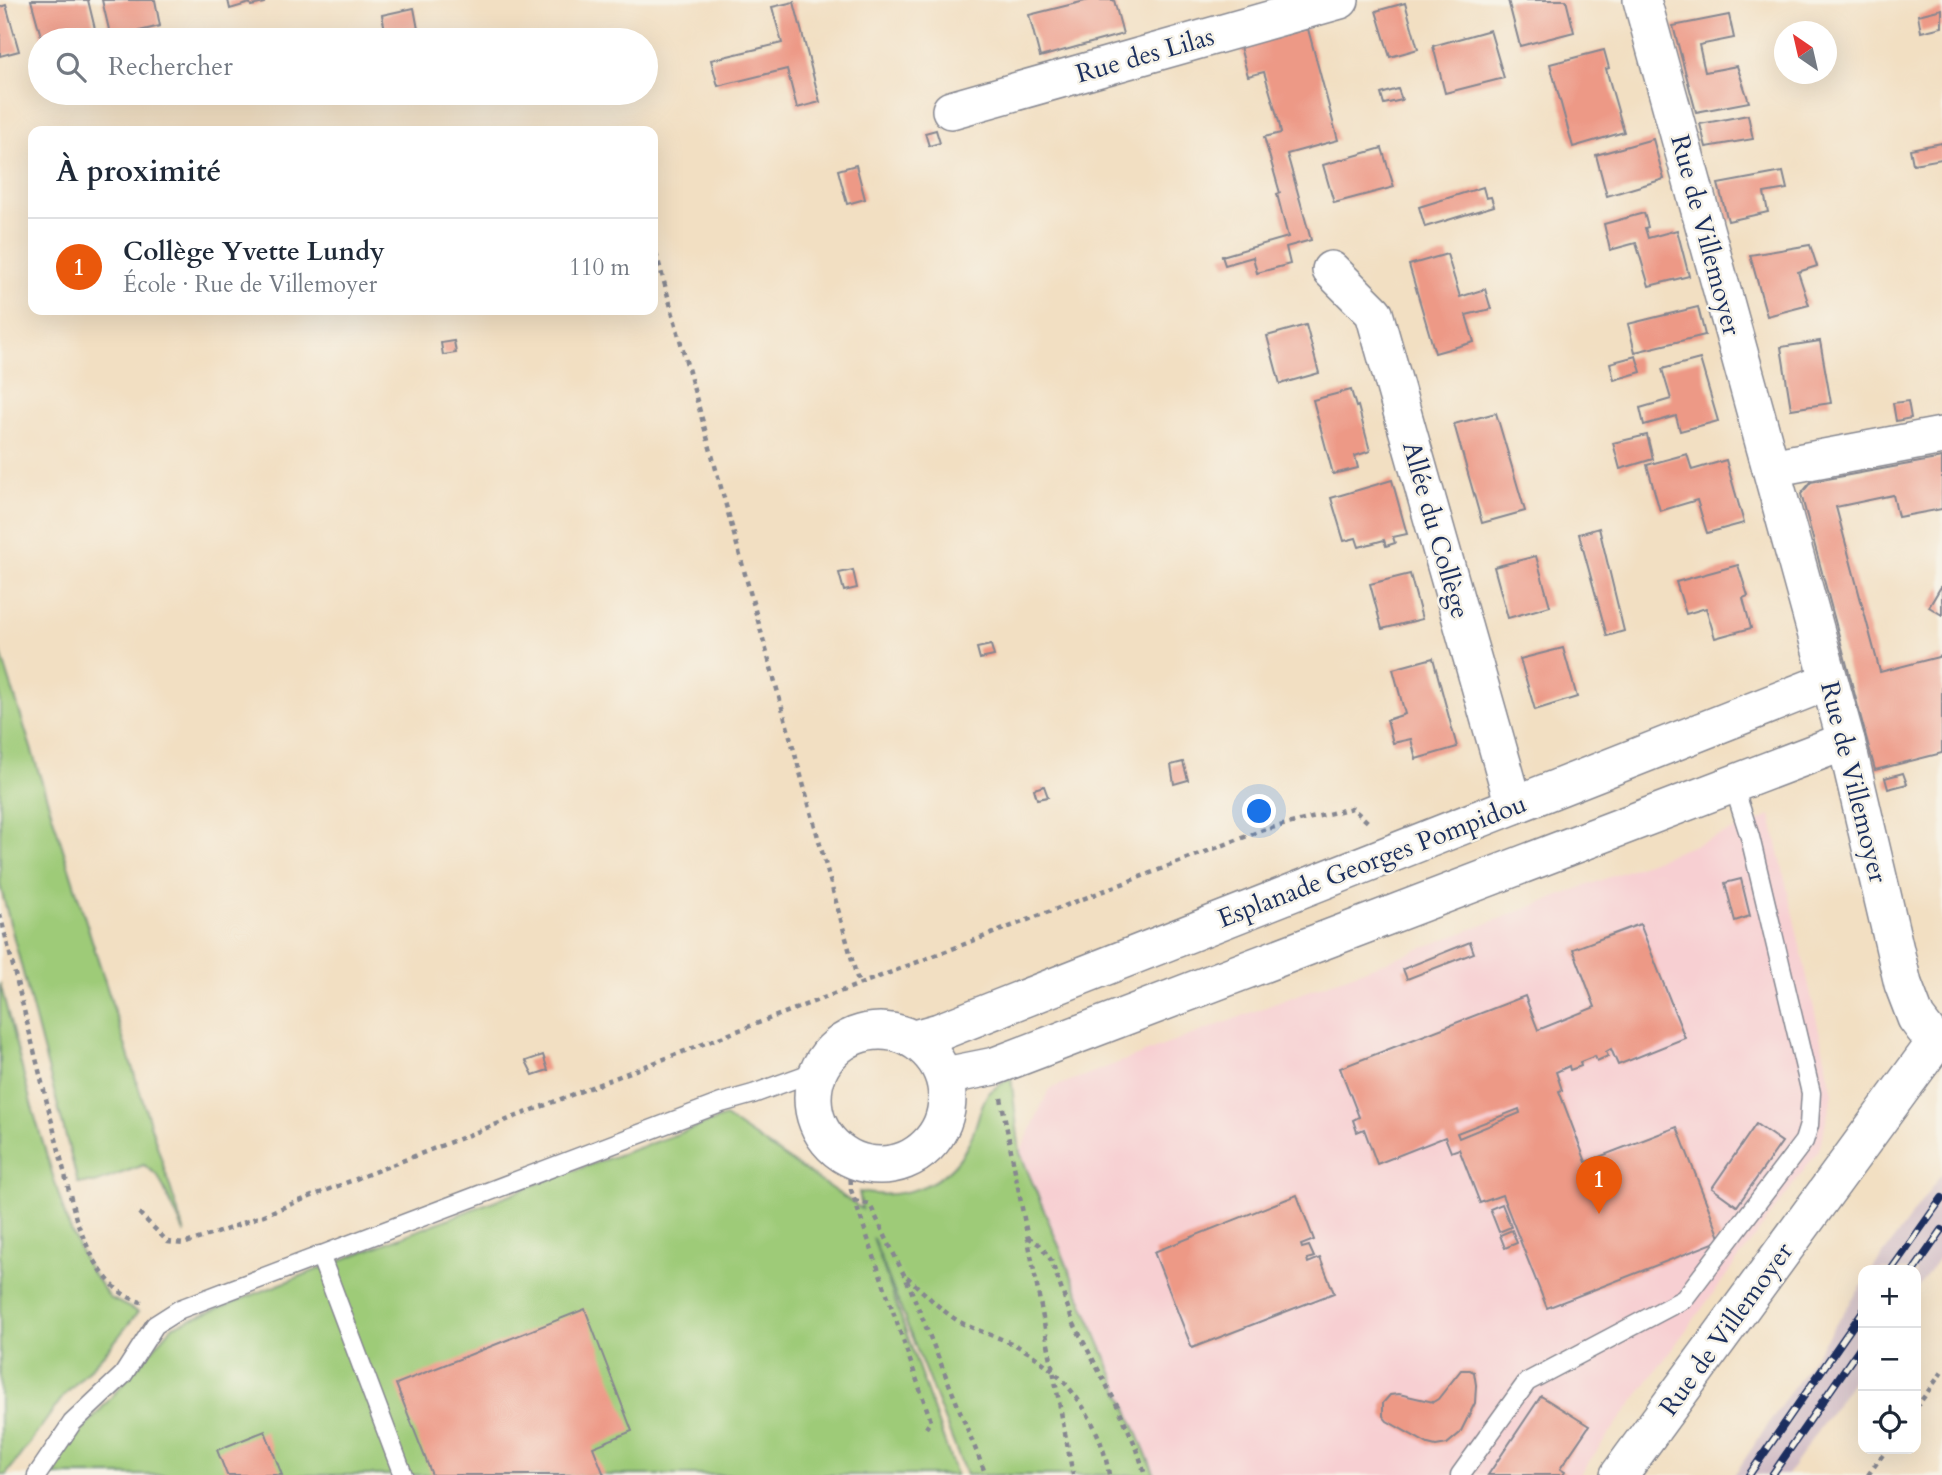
<!DOCTYPE html>
<html lang="fr">
<meta charset="utf-8">
<style>
body{margin:0;font-family:Cardo,serif;background:#f2f2f3;color:#1f2937}
.controls{position:absolute;right:21px;bottom:21px;display:grid;overflow:hidden;border-radius:14px;box-shadow:0 7px 28px #0002}
.controls button{width:63px;height:63px;display:grid;place-items:center;padding:0;border:0;border-bottom:2px solid #e0e1e3;background:#fff;color:#1f2937;font:35px sans-serif}
.compass{position:absolute;left:1774px;top:21px;width:63px;height:63px;border-radius:50%;background:#fff;box-shadow:0 7px 28px #0002;rotate:326deg}
.you{position:absolute;left:1260px;top:812px;width:24px;height:24px;margin:-18px;border:5px solid #fff;border-radius:50%;background:#1a73e8;box-shadow:0 0 0 10px #1a73e833}
.badge{display:grid;place-items:center;width:46px;height:46px;border-radius:50%;background:#ea580c;color:#fff;font-size:23px;font-weight:700}
.pin{position:absolute;translate:-50% -58px;filter:drop-shadow(0 2px 4px #0008)}
.pin::after{content:'';position:absolute;top:37px;width:24px;height:21px;background:inherit;clip-path:polygon(0 0,100% 0,50% 100%)}
.list{margin:0;padding:0;list-style:none}
h2{display:flex;justify-content:space-between;align-items:center;height:91px;margin:0;padding:0 28px;font-size:30px}
h2 small{font-size:23px;font-weight:400;color:#747a83}
.list li{display:grid;grid-template-columns:46px 1fr auto;gap:21px;align-items:center;box-sizing:border-box;height:98px;padding:0 28px;border-top:2px solid #e0e1e3}
.list b{display:block;font-size:26px;white-space:nowrap}
.list p{margin:0;font-size:23px;white-space:nowrap;color:#747a83}
.list em{font-size:23px;font-style:normal;color:#747a83}
.icon{flex:none;width:38px;height:38px;fill:none;stroke:currentColor;stroke-width:2;stroke-linecap:round;stroke-linejoin:round}
.map{position:relative;flex:none;width:1942px;height:1475px;overflow:hidden}
.search{position:absolute;background:#fff;box-shadow:0 7px 28px #0002;left:28px;top:28px;width:630px;height:77px;display:flex;align-items:center;gap:18px;box-sizing:border-box;padding:0 24px;border-radius:38px;color:#747a83;font-size:26px}
.panel{position:absolute;background:#fff;box-shadow:0 7px 28px #0002;left:28px;top:126px;width:630px;height:189px;border-radius:14px}
.map>svg:first-child{display:block}
</style>
<div class="map">
<svg width="1942" height="1475" viewBox="0 0 1942 1475">
<rect width="100%" height="100%" fill="#f7f3e8"/>
<filter id="ink" filterUnits="userSpaceOnUse"><feTurbulence type="fractalNoise" baseFrequency=".0143" numOctaves="2"/><feDisplacementMap in="SourceGraphic" scale="14" xChannelSelector="R" yChannelSelector="G"/><feConvolveMatrix kernelMatrix="1 2 1 2 8 2 1 2 1" color-interpolation-filters="sRGB"/></filter>
<filter id="wash" filterUnits="userSpaceOnUse"><feTurbulence type="fractalNoise" baseFrequency=".00686" numOctaves="4" result="noise"/><feDisplacementMap in="SourceGraphic" scale="28" xChannelSelector="R" yChannelSelector="G"/><feGaussianBlur stdDeviation="1.57" result="paint"/><feColorMatrix in="noise" values="0 0 0 0 0 0 0 0 0 0 0 0 0 0 0 0 0 1.4 0 .05"/><feComposite in="paint" operator="in"/></filter>
<g filter="url(#wash)">
<rect width="100%" height="100%" fill="#f2dfc2"/>
<path fill="#f7cfd2" d="M1771,816L1833,1093L1819,1150L1579,1475H1155L1020,1153L1049,1089Z"/>
<g fill="#d2bdc6">
<path d="M1942,1173V1253L1916,1291V1270H1872Z"/>
<path d="M1863,1284V1366L1787,1475H1734Z"/>
</g>
<g fill="#9ecb78" stroke="#5c7d6b" stroke-width="2">
<path d="M0,650L185,1234L158,1176L144,1165L95,1183H78L0,885Z"/>
<path d="M0,983L32,1107L67,1222L86,1264L110,1298L138,1312L111,1346L63,1397L6,1475H0Z"/>
<path d="M1011,1077L1020,1153L1155,1475H966L873,1238L956,1475H48L75,1439L173,1326L542,1182L725,1117L862,1209L859,1192C905,1201 952,1184 971,1138C977,1125 979,1110 986,1097C990,1089 1004,1083 1011,1077Z"/>
</g>
<g id="blocks">
<g fill="#ed9986" fill-rule="evenodd">
<path d="M31,0H88L95,29L55,40H42Z"/>
<path d="M102,0H155L160,26L111,38Z"/>
<path d="M228,0H263L264,3L251,6L250,3L230,9Z"/>
<path d="M1089,0H1114L1123,34L1040,57L1029,15Z"/>
<path d="M1508,0H1566L1574,32L1520,46Z"/>
<path d="M794,2L820,102L797,108L787,69L718,86L711,60L782,43L772,7Z"/>
<path d="M1405,3L1418,49L1390,57L1376,11Z"/>
<path d="M6,5L19,51L0,56V7Z"/>
<path d="M414,8L420,40H387L382,15Z"/>
<path d="M1942,9V27L1921,32L1918,15Z"/>
<path d="M1729,15L1734,38L1699,45L1705,72L1737,66L1749,102L1696,112L1673,26Z"/>
<path d="M1308,29L1338,140L1287,154L1311,240L1286,247L1290,264L1257,273L1253,257L1225,265L1222,256L1288,237L1277,194L1280,193L1264,137L1281,133L1279,122L1264,72L1248,76L1240,47Z"/>
<path d="M1490,30L1504,78L1445,93L1433,46Z"/>
<path d="M1604,50L1609,68L1606,69L1624,132L1573,147L1550,64Z"/>
<path d="M1398,89L1402,100L1384,104L1381,94Z"/>
<path d="M1748,115L1753,139L1706,147L1700,124Z"/>
<path d="M936,130L940,143L929,146L925,133Z"/>
<path d="M1653,139L1664,179L1607,196L1596,155Z"/>
<path d="M1942,143V159L1913,164L1910,149Z"/>
<path d="M1382,148L1394,187L1334,203L1323,165Z"/>
<path d="M856,165L865,199L847,204L838,170Z"/>
<path d="M1783,172L1787,189L1764,193L1768,212L1728,221L1718,184Z"/>
<path d="M1483,187L1486,198L1491,197L1494,206L1425,227L1419,207Z"/>
<path d="M1644,213L1648,227L1645,228L1648,238L1677,230L1689,276L1649,286L1636,243L1610,250L1604,224Z"/>
<path d="M1810,245L1817,266L1798,272L1809,305L1767,316L1750,255Z"/>
<path d="M1447,254L1460,297L1485,289L1491,309L1466,315L1474,342L1435,353L1409,265Z"/>
<path d="M1698,307L1705,335L1635,352L1628,324Z"/>
<path d="M1306,325L1319,373L1280,384L1267,336Z"/>
<path d="M454,341L456,353L443,355L441,343Z"/>
<path d="M1820,341L1831,403L1791,409L1781,347Z"/>
<path d="M1636,356L1641,372L1614,380L1610,363Z"/>
<path d="M1700,359L1718,421L1680,431L1676,416L1644,425L1640,408L1671,399L1662,369Z"/>
<path d="M1351,390L1356,407L1358,406L1370,451L1355,456L1358,468L1333,474L1313,400Z"/>
<path d="M1908,401L1911,418L1896,421L1893,403Z"/>
<path d="M1496,413L1525,511L1482,523L1454,424Z"/>
<path d="M1647,435L1653,459L1620,469L1613,443Z"/>
<path d="M1687,454L1692,470L1726,460L1744,523L1707,533L1697,500L1660,511L1647,465Z"/>
<path d="M1942,458V509L1898,517L1893,495L1836,507L1880,672L1942,656V753L1875,770L1801,494L1811,482Z"/>
<path d="M1392,480L1407,534L1393,537L1395,543L1386,546L1384,540L1359,547L1356,538L1344,541L1331,498Z"/>
<path d="M1599,528L1624,631L1607,636L1579,534Z"/>
<path d="M1536,556L1550,606L1508,618L1494,567Z"/>
<path d="M1738,565L1748,596L1743,598L1751,628L1715,638L1706,608L1686,614L1676,582Z"/>
<path d="M853,570L857,588L844,591L839,573Z"/>
<path d="M1410,574L1422,619L1382,629L1370,584Z"/>
<path d="M1942,585V615L1929,607Z"/>
<path d="M991,645L994,656L980,659L977,648Z"/>
<path d="M1563,648L1577,697L1535,710L1520,659Z"/>
<path d="M1433,658L1457,747L1416,759L1411,739L1393,743L1387,720L1405,714L1393,669Z"/>
<path d="M1183,762L1188,780L1174,784L1171,765Z"/>
<path d="M1903,773L1907,784L1888,789L1885,778Z"/>
<path d="M1044,786L1048,797L1037,799L1034,789Z"/>
<path d="M1741,879L1750,916L1735,921L1725,883Z"/>
<path d="M1640,924L1685,1038L1618,1065L1611,1049L1606,1052L1608,1056L1597,1061L1595,1056L1580,1062L1581,1066L1570,1070L1569,1066L1556,1072L1562,1090L1559,1091L1586,1162L1677,1127L1721,1240L1547,1308L1502,1195L1480,1203L1459,1149L1451,1152L1445,1137L1377,1164L1364,1129L1357,1132L1353,1120L1359,1117L1340,1068L1525,996L1538,1030L1595,1007L1573,949ZM1519,1109L1520,1113L1459,1138L1457,1133Z"/>
<path d="M1470,942L1474,953L1407,979L1403,969Z"/>
<path d="M543,1055L548,1070L533,1075L526,1061Z"/>
<path d="M1756,1124L1782,1142L1737,1206L1712,1188Z"/>
<path d="M1297,1195L1314,1240L1301,1245L1302,1248L1309,1246L1314,1257L1307,1259L1308,1263L1320,1258L1334,1293L1192,1348L1154,1252Z"/>
<path d="M1502,1204L1511,1227L1499,1232L1490,1209Z"/>
<path d="M1512,1230L1517,1243L1505,1248L1500,1235Z"/>
<path d="M585,1309L632,1431L593,1447L604,1475H432L396,1384Z"/>
<path d="M1461,1370H1470L1474,1372L1476,1385L1475,1403L1460,1433L1447,1444L1436,1446L1428,1444L1387,1421L1383,1416V1403L1390,1395L1399,1394L1433,1402L1438,1399Z"/>
<path d="M1541,1396L1589,1426L1560,1469L1565,1472L1563,1475H1488Z"/>
<path d="M265,1431L282,1475H227L217,1450Z"/>
</g>
</g>
</g>
<g filter="url(#ink)">
<use href="#blocks" fill-opacity="0" stroke="#868790" stroke-width="2"/>
<g fill="none" stroke-linecap="round" stroke-linejoin="round">
<defs>
<g id="lane">
<path d="M320,1255L403,1475"/>
<path d="M37,1475L72,1423L123,1375L155,1325L180,1309L721,1103L753,1094L819,1070"/>
<path d="M1460,1475L1527,1382L1684,1299L1804,1141L1809,1125L1811,1093L1750,837L1733,784"/>
</g>
<g id="street">
<path d="M951,110L1340,0"/>
<path d="M1331,270L1374,313L1514,805"/>
<path d="M1771,468L1942,436"/>
<circle cx="880" cy="1098" r="67"/>
<path d="M914,1039L939,1032L1829,681"/>
<path d="M945,1076L995,1066L1846,741"/>
<path d="M1619,1475L1935,1043L1916,1018L1903,984L1846,741L1642,0"/>
</g>
</defs>
<use href="#lane" stroke="#868790" stroke-width="21"/>
<use href="#street" stroke="#868790" stroke-width="40"/>
<g stroke="#868790" stroke-width="4.5" stroke-dasharray="5 5" stroke-linecap="butt">
<path d="M656,253L859,985"/>
<path d="M0,914L76,1219C88,1250 106,1294 142,1302"/>
<path d="M1001,1098L1073,1475"/>
<path d="M850,1159L851,1190L931,1421L926,1428"/>
<path d="M854,1201L869,1204L872,1209L909,1285L986,1475"/>
<path d="M139,1213L168,1242L183,1244L225,1230L643,1067L1263,830L1352,808L1370,824"/>
<path d="M1028,1237L1040,1245L1051,1260L1073,1322L1118,1407L1137,1449L1145,1475"/>
<path d="M907,1277C924,1292 940,1310 960,1322C979,1332 1000,1337 1019,1347C1067,1373 1101,1422 1109,1475"/>
<path d="M1916,1408L1942,1372"/>
<path d="M1868,1475L1887,1449"/>
</g>
<use href="#lane" stroke="#fff" stroke-width="18"/>
<use href="#street" stroke="#fff" stroke-width="37"/>
<defs>
<g id="rail">
<path d="M1891,1270L1942,1198"/>
<path d="M1914,1270L1942,1230"/>
<path d="M1749,1475L1863,1311"/>
<path d="M1772,1475L1863,1343"/>
</g>
</defs>
<use href="#rail" stroke="#1b2f5e" stroke-width="8"/>
<use href="#rail" stroke="#f7f3e8" stroke-width="5" stroke-dasharray="16" stroke-linecap="butt"/>
</g>
</g>
<g text-anchor="middle" dominant-baseline="central" stroke-width="5" stroke-linejoin="round" paint-order="stroke">
<g font-size="26" fill="#1b2f5e" stroke="#f7f3e8">
<text transform="translate(1145 55) rotate(-16)">Rue des Lilas</text>
<text transform="translate(1706 235) rotate(75)">Rue de Villemoyer</text>
<text transform="translate(1436 530) rotate(74)">Allée du Collège</text>
<text transform="translate(1854 782) rotate(76)">Rue de Villemoyer</text>
<text transform="translate(1372 861) rotate(-21)">Esplanade Georges Pompidou</text>
<text transform="translate(1726 1329) rotate(-54)">Rue de Villemoyer</text>
</g>
</g>
</svg>
<div class="controls">
<button>+</button>
<button>−</button>
<button><svg class="icon" aria-label="locate" viewBox="0 0 24 24"><circle cx="12" cy="12" r="6"/><path d="M12 2v4M12 18v4M2 12h4M18 12h4"/></svg></button>
</div>
<svg class="compass" viewBox="-18 -18 36 36"><path d="M0-13l5 13h-10z" fill="#e53935"/><path d="M0 13l5-13h-10z" fill="#747a83"/></svg>
<div class="you"></div>
<div class="pin badge" style="left:1599px;top:1214px">1</div>
<div class="search"><svg class="icon" aria-label="search" viewBox="0 0 24 24"><circle cx="10" cy="10" r="6"/><path d="M15 15l6 6"/></svg>Rechercher</div>
<section class="panel">
<h2>À proximité<small></small></h2>
<ul class="list">
<li><span class="badge">1</span><div><b>Collège Yvette Lundy</b><p>École · Rue de Villemoyer</p></div><em>110 m</em></li>
</ul>
</section>
</div>
